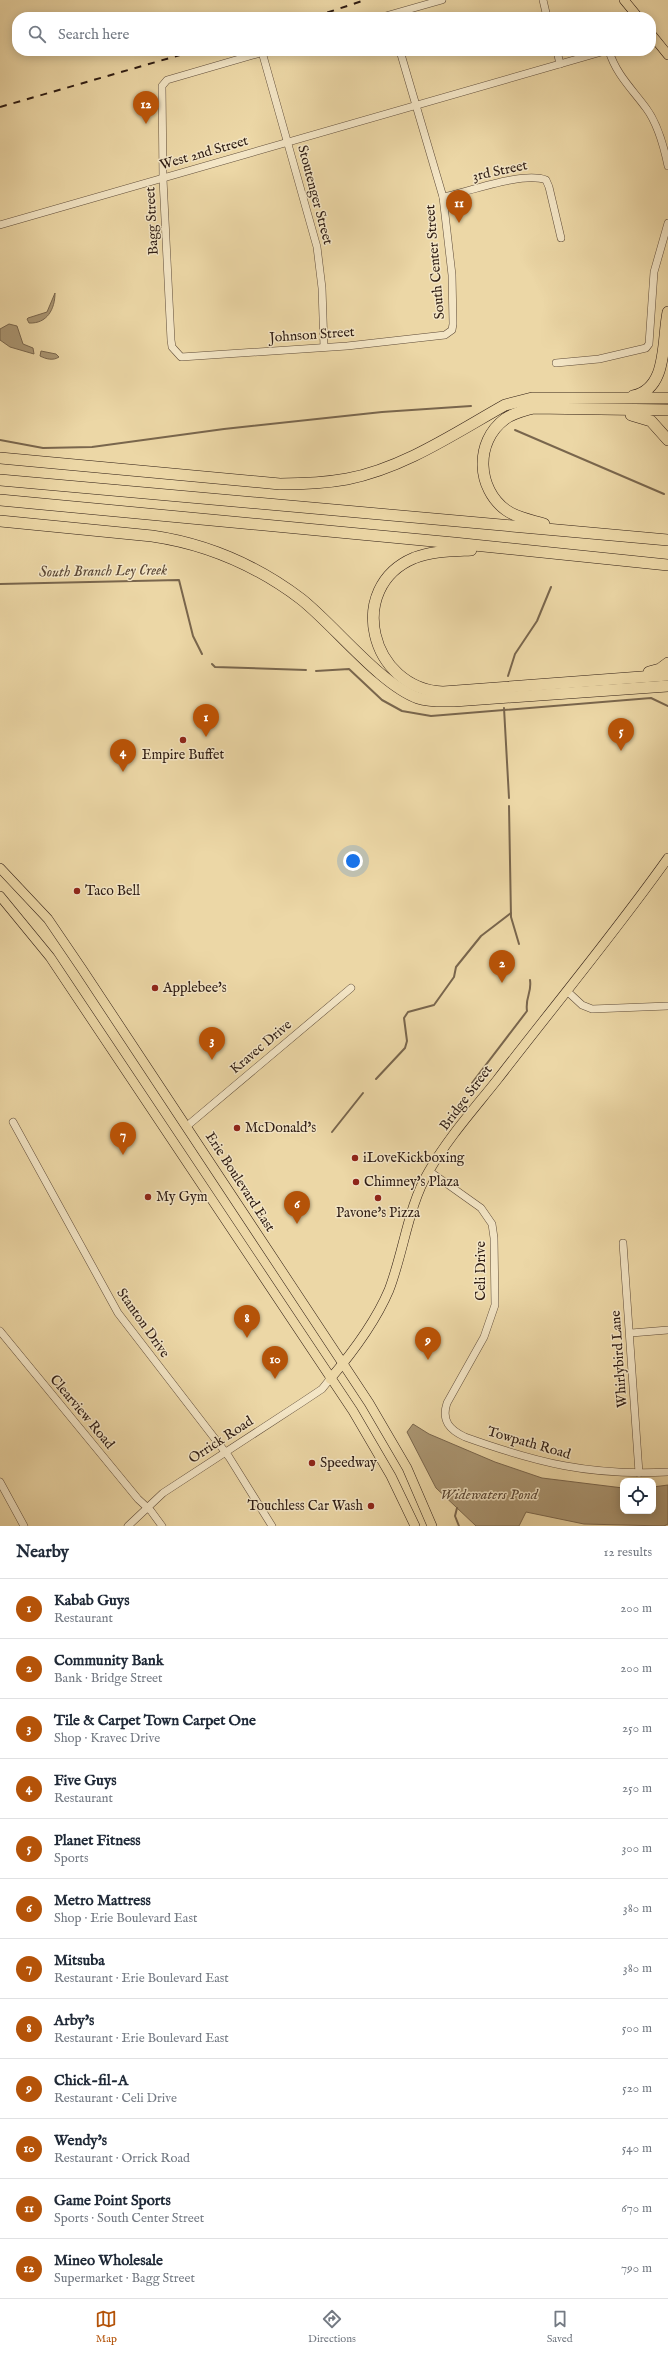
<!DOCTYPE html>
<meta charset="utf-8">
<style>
body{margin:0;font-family:"IM FELL English",serif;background:#f2f2f3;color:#1f2937}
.controls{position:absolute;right:12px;bottom:12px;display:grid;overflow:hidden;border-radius:8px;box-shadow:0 2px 10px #0003}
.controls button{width:36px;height:36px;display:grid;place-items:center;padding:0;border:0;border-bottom:1px solid #e0e1e3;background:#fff;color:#1f2937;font:20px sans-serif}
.you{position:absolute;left:353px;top:861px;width:14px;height:14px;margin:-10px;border:3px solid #fff;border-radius:50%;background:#1a73e8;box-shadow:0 0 0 6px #1a73e833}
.badge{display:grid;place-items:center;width:26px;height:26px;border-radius:50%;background:#b45309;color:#fff;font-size:13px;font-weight:700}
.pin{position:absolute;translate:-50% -33px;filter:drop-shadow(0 1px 2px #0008)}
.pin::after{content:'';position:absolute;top:21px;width:14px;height:12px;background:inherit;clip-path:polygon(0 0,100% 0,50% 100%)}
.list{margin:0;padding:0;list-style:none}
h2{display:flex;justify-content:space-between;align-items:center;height:52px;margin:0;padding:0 16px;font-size:17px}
h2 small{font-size:13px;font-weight:400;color:#747a83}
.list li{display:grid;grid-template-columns:26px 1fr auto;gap:12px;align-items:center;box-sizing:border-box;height:60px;padding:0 16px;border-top:1px solid #e0e1e3}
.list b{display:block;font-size:15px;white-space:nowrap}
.list p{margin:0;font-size:13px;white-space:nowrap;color:#747a83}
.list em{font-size:13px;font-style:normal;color:#747a83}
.icon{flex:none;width:22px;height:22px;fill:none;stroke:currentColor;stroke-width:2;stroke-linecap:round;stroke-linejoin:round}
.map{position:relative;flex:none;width:668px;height:1526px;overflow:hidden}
.search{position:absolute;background:#fff;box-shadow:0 2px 10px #0003;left:12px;right:12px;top:12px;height:44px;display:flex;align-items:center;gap:10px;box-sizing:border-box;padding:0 14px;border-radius:16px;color:#747a83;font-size:15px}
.sheet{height:772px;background:#fff}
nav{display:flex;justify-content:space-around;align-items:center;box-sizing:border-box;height:56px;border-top:1px solid #e0e1e3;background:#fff;font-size:11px;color:#747a83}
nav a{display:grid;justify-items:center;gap:2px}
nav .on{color:#b45309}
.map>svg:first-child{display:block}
</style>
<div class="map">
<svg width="668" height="1526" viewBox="0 0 668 1526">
<rect width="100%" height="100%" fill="#ecd7a6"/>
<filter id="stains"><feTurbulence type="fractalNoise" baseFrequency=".005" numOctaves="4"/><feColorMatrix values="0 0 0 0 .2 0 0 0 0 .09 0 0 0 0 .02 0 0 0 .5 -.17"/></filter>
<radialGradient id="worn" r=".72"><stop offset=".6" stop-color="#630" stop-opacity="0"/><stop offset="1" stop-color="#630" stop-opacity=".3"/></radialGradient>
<g fill="#ab9774" stroke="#79664d">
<path d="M55,293C55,309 47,324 29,323L27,319L28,318L47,312Z"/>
<path d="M9,324L17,326L23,344L33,348L34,354L10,347L0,340V329Z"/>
<path d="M41,351L56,354L59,357C53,361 46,359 40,356Z"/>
<path d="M413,1424L429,1434L495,1462L542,1478L623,1488V1511H653V1487L668,1485V1524L664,1526L584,1524L526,1512L519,1526H476L436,1488L407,1432Z"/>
</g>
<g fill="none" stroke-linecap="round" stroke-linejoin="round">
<g stroke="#79664d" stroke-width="2">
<path d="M515,430L664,494"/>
<path d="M0,440L43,448L92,447L224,429L382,412L471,406"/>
<path d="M0,584L179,580L193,636L202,654"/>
<path d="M212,664L215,667L306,670"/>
<path d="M316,671L349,669L382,700L402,711L431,716L651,698L668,706"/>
<path d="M508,676L515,654L537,621L551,587"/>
<path d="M504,708L509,798"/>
<path d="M509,806L511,917L519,944"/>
<path d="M376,1079L405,1048L407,1041L404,1018L408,1012L434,1005L454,977L456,967L481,936L511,913"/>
<path d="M472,1083L527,1011C525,996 532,994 530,980"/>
<path d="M332,1132L363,1093"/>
<path d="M457,1508L455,1516L459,1526"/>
</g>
<defs>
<g id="minor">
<path d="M543,0L547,17"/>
<path d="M382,17L442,0"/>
<path d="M267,51L167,80L162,86L163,179L171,340L172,347L181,357L347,346L445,335L452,330L453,324L452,275L443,197L400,51"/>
<path d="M557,51L560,64"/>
<path d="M609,51C616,74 632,89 646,108C658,124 664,147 668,166"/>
<path d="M262,52L317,247L322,288L324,347"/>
<path d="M443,197C468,192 523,171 546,180L549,187L561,238"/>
<path d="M0,225L605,51"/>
<path d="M556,363L599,359L646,348L649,344L654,272L668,223"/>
<path d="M568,992L582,1005L592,1009L668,1006"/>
<path d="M13,1122L118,1313L229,1457L272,1526"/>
<path d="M187,1126L351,988"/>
<path d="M429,1171L481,1208L492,1224L494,1238L495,1305L484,1337L447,1403C441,1421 450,1430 465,1437C538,1463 590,1476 668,1472"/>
<path d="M623,1243L639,1473"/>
<path d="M0,1331L138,1499L151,1511L162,1526"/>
<path d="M631,1333L668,1330"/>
<path d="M0,1482L24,1526"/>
<path d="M128,1526L163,1493L301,1403L322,1389L330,1379"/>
</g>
<g id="major">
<path d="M624,0L638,17"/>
<path d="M651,34L668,55"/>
<path d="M0,868L48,919L82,969L369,1403L407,1468L432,1526"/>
<path d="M0,896L50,957L353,1411L391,1476L415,1526"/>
<path d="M330,1379C353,1352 375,1323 389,1290C404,1251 408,1206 429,1171C448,1138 474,1109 497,1080C554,1006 614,934 668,858"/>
</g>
<g id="highway">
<path d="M633,396C668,389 662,342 668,312"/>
<path d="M631,415L651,421L668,440"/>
<path d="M0,458L280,484C303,484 325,483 347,479C404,468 455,433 505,405L532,398H668"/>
<path d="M0,480L668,540"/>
<path d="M0,500L454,543L668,565"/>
<path d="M0,521L152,536C207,544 256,565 301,599C334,625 381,685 418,698C430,702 442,701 454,701L668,686"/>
<path d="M544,524C531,520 517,518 506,510C477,489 474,442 505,419C513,413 523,411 533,408L668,410"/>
<path d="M471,550C451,551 432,551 414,558C345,587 370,689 443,692L668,675"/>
<path d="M649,672L660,669L668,663"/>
</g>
</defs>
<use href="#minor" stroke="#5e4b38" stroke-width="8"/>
<use href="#major" stroke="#2e1c13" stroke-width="10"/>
<use href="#highway" stroke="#2e1c13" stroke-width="12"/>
<use href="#minor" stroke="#f3e5c5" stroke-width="7"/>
<use href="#major" stroke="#ecd7a6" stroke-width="9"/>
<use href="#highway" stroke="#ecd7a6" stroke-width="11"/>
<g stroke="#2e1c13" stroke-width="2" stroke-dasharray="7 7" stroke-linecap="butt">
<path d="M314,17L365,0"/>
<path d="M0,107L194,51"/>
</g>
</g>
<g fill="#8f2418" stroke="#f3e5c5" stroke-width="1.5">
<circle cx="183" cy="740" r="4"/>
<circle cx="77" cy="891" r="4"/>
<circle cx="155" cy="988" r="4"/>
<circle cx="237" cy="1128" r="4"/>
<circle cx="355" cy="1158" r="4"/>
<circle cx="356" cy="1182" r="4"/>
<circle cx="148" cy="1197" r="4"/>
<circle cx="378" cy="1198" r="4"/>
<circle cx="312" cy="1463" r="4"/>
<circle cx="371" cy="1506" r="4"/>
</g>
<g text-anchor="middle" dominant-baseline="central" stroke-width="3" stroke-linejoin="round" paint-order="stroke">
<g font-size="14" fill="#2e1c13" stroke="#f3e5c5">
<text transform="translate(204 153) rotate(-16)">West 2nd Street</text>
<text transform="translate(500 171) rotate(-12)">3rd Street</text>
<text transform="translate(315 195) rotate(75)">Stoutenger Street</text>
<text transform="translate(152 221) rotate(-93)">Bagg Street</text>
<text transform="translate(435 262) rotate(-95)">South Center Street</text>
<text transform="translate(312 335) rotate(-4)">Johnson Street</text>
<text transform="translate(261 1047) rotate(-40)">Kravec Drive</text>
<text transform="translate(466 1098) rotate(-53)">Bridge Street</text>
<text transform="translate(240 1182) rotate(57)">Erie Boulevard East</text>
<text transform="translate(481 1271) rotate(-90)">Celi Drive</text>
<text transform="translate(143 1323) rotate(55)">Stanton Drive</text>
<text transform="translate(619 1359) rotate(-94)">Whirlybird Lane</text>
<text transform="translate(82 1412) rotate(50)">Clearview Road</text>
<text transform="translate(221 1440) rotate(-33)">Orrick Road</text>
<text transform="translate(529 1443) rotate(16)">Towpath Road</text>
</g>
<g font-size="14" fill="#2e1c13" stroke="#f3e5c5" text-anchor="start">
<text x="183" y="755" text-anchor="middle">Empire Buffet</text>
<text x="85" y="891">Taco Bell</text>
<text x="163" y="988">Applebee's</text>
<text x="245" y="1128">McDonald's</text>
<text x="363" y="1158">iLoveKickboxing</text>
<text x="364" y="1182">Chimney's Plaza</text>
<text x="156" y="1197">My Gym</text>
<text x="378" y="1213" text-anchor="middle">Pavone's Pizza</text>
<text x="320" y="1463">Speedway</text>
<text x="363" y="1506" text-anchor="end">Touchless Car Wash</text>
</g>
<g font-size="15" font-style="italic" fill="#5a4735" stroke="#f3e5c5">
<text transform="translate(103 571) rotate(-1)">South Branch Ley Creek</text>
<text x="489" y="1494">Widewaters Pond</text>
</g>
</g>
<rect width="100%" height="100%" filter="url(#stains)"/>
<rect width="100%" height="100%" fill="url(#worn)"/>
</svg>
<div class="controls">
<button><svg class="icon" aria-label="locate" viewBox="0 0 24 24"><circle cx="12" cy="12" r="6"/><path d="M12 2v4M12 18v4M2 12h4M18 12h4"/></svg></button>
</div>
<div class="you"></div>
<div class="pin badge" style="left:206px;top:737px">1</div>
<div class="pin badge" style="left:502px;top:983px">2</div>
<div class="pin badge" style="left:212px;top:1060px">3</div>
<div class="pin badge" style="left:123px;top:772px">4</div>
<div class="pin badge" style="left:621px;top:751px">5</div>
<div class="pin badge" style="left:297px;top:1224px">6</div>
<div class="pin badge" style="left:123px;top:1155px">7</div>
<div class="pin badge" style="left:247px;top:1338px">8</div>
<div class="pin badge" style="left:428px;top:1360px">9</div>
<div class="pin badge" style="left:275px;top:1379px">10</div>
<div class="pin badge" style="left:459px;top:223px">11</div>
<div class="pin badge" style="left:146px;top:124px">12</div>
<div class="search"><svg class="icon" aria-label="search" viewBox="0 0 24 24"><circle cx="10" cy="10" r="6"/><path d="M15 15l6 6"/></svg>Search here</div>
</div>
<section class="sheet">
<h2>Nearby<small>12 results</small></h2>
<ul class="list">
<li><span class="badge">1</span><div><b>Kabab Guys</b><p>Restaurant</p></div><em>200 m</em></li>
<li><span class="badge">2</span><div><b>Community Bank</b><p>Bank · Bridge Street</p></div><em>200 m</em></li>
<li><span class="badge">3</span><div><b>Tile &amp; Carpet Town Carpet One</b><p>Shop · Kravec Drive</p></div><em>250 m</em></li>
<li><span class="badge">4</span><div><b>Five Guys</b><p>Restaurant</p></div><em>250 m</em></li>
<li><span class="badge">5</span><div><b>Planet Fitness</b><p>Sports</p></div><em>300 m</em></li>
<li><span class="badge">6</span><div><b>Metro Mattress</b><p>Shop · Erie Boulevard East</p></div><em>380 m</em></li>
<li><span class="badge">7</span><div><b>Mitsuba</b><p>Restaurant · Erie Boulevard East</p></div><em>380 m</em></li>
<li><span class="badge">8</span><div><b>Arby's</b><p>Restaurant · Erie Boulevard East</p></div><em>500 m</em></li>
<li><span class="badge">9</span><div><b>Chick-fil-A</b><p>Restaurant · Celi Drive</p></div><em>520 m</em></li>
<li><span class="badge">10</span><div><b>Wendy's</b><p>Restaurant · Orrick Road</p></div><em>540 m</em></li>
<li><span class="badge">11</span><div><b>Game Point Sports</b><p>Sports · South Center Street</p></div><em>670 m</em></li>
<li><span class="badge">12</span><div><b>Mineo Wholesale</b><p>Supermarket · Bagg Street</p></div><em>790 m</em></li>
</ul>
</section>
<nav>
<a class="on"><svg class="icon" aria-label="map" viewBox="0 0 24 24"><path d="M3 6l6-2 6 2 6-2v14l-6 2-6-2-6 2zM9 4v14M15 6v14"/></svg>Map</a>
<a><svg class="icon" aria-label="directions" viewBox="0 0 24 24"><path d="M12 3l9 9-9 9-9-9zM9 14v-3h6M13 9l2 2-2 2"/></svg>Directions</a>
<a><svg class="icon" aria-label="saved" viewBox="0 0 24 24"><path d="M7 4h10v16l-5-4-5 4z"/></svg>Saved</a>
</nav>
